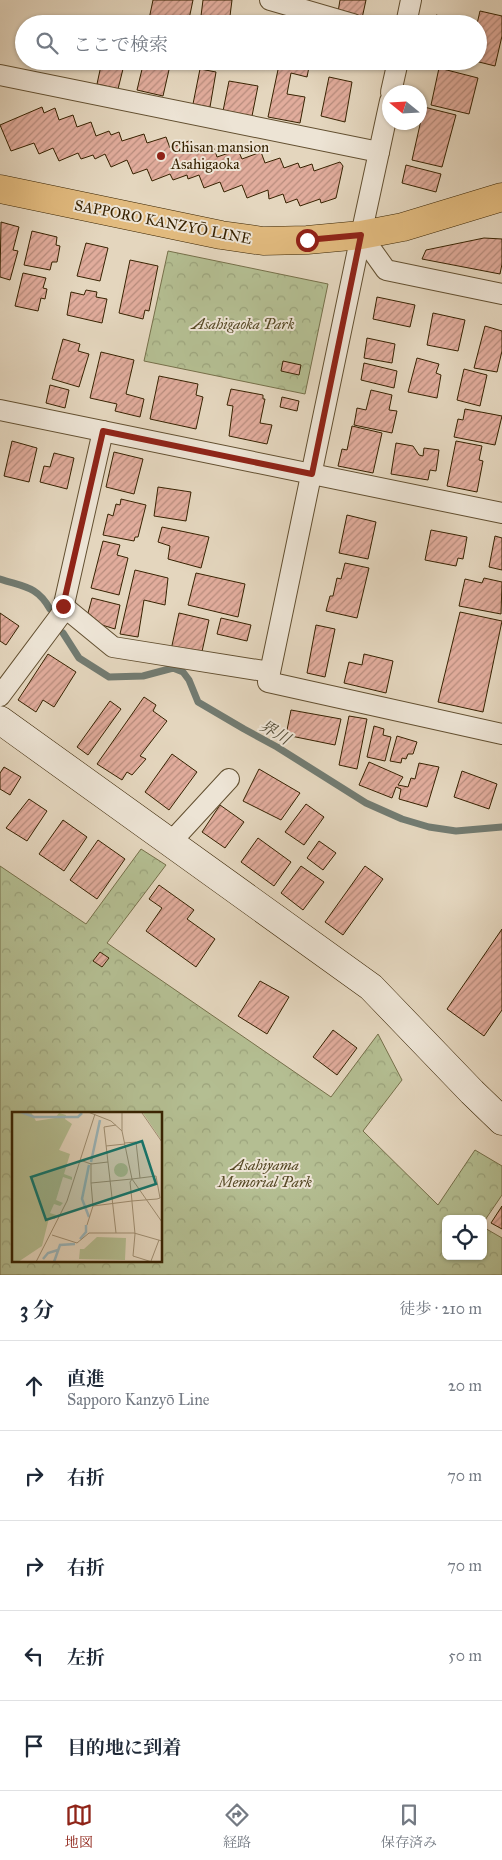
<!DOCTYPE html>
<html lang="ja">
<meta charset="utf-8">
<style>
body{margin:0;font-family:"IM FELL Great Primer","Noto Serif JP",serif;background:#f6f6f7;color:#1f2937}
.controls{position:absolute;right:15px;bottom:15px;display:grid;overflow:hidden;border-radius:8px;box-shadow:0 1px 4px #0004}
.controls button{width:45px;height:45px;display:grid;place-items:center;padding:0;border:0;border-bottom:1px solid #e0e1e3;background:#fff;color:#1f2937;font:25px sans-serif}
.compass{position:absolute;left:382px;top:85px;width:45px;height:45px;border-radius:50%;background:#fff;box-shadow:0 1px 4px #0004;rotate:288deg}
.stop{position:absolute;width:15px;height:15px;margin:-11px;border:4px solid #8f2418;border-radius:50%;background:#fff}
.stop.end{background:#8f2418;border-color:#fff;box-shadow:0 1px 5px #0008}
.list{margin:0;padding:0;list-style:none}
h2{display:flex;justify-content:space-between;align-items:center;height:65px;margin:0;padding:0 20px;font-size:21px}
h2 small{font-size:16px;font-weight:400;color:#747a83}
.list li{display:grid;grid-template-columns:32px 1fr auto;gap:15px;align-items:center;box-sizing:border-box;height:90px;padding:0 20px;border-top:1px solid #e0e1e3}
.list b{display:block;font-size:19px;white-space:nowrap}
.list p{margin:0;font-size:16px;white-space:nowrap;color:#747a83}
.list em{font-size:16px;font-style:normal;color:#747a83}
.icon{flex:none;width:28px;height:28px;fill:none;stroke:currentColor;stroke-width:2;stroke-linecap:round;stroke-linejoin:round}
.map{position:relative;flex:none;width:502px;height:1275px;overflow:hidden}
.search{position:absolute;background:#fff;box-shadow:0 1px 4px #0004;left:15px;right:15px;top:15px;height:55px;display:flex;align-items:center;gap:12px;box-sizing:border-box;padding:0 18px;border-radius:28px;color:#747a83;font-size:19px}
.sheet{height:515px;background:#fff}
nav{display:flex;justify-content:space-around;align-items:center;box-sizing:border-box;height:70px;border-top:1px solid #e0e1e3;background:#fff;font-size:14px;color:#747a83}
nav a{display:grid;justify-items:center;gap:2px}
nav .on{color:#8f2418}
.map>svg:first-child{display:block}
</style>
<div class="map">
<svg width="502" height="1275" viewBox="0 0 502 1275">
<defs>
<pattern id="park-crowns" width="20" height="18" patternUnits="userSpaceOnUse" patternTransform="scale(1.25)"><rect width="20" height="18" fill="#b4be92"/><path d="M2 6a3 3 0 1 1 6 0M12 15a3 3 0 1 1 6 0" fill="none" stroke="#9ba37c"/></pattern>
<pattern id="building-hatch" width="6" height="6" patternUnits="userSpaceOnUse" patternTransform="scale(1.25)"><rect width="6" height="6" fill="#e1ac9c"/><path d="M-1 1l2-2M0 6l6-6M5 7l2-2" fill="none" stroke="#b78c7d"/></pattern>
</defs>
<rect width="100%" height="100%" fill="#e4d6be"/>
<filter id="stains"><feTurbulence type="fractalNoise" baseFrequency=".004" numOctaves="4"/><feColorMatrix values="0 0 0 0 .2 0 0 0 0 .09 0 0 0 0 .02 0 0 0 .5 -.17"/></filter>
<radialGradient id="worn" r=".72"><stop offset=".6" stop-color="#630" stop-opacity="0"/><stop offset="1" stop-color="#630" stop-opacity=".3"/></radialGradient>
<g fill="url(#park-crowns)" stroke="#76704a" fill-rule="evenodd">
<path d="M168,251L328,284L305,394L144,361Z"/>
<path d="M141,849L166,865L107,943L331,1097L378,1034L402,1080L363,1131L438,1205L475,1150L502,1166V1195L483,1223V1219H446V1256H483V1227L502,1238V1275H0V866L86,924ZM14,1114H161V1261H14Z"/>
</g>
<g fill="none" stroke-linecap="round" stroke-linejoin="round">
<g stroke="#727b71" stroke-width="7">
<path d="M0,579C24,587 37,586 50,609"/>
<path d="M63,633L79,658L109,677L143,676L173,668L183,672L189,680L198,702L244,729L277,747L366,803L402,819L429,827L456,831L502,827"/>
</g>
</g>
<g fill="url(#building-hatch)" stroke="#372201">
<path d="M153,0H193L188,24H148Z"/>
<path d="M203,0H232L229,24H200Z"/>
<path d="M340,0H366L361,23L337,18Z"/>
<path d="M480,11L502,16V36L495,66L475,61H478V24H477Z"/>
<path d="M436,15L463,22L462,24H434Z"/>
<path d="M105,17L133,22V24H104Z"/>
<path d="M272,17L292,24H269Z"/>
<path d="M28,61H65L63,69Z"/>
<path d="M102,61H125L118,89L97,84Z"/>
<path d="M144,61H171L163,96L137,90Z"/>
<path d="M266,61L310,62L307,77L291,73L287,94L305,97L300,123L268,117L279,65L266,63Z"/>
<path d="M439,68L478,78L469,114L431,105Z"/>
<path d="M200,69L216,72L210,107L193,104Z"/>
<path d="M329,77L352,82L345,122L321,116Z"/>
<path d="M229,81L258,86L252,116L223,111Z"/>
<path d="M42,107L44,113L55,108L59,120L73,115L77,127L91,122L96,136L109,131L111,135L119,132L122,141L144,134L147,143L166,137L170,148L189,141L192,151L207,146L209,150L214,148L217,157L238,150L242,159L261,152L265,163L280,158L284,168L298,163L300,168L312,164L314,171L340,162L343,166L336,198L321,203L320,199L300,206L297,199L286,203L283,194L269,199L268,190L247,198L242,185L224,192L220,182L204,188L199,175L188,179L187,175L173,180L170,174L152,181L147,169L133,174L127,160L111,167L105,154L95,159L93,155L81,159L78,153L59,161L53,148L39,154L34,143L11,151L0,125Z"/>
<path d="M424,107L456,115L442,167L412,160Z"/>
<path d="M406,165L441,174L436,192L402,183Z"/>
<path d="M1,222L19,227L13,250L18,251L10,280L0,277Z"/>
<path d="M32,231L57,237L56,245L60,246L57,262H52L50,270L24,265Z"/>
<path d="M484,238L502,239V264L500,274L422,259L426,250Z"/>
<path d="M86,243L108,248L100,281L77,276Z"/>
<path d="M130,260L158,266L149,311L145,310L143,319L119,313Z"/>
<path d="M23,273L46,278L43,288L47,289L45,299L41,298L38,311L15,306Z"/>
<path d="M86,290L97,292L96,297L107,299L102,323L67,315L71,292L84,295Z"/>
<path d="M377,297L415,305L410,327L373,319Z"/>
<path d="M433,313L465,320L458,351L427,345Z"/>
<path d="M485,326L502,331V351L497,372L474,368Z"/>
<path d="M367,338L395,344L392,363L364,358Z"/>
<path d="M63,339L80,344L78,351L89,354L79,387L52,379Z"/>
<path d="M101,352L134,360L126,394L144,399L140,417L115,411L117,404L90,398Z"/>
<path d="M417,358L439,364L436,373L441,375L437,398L408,392Z"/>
<path d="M283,361L301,365L299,375L281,371Z"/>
<path d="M364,363L397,371L394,388L361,380Z"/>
<path d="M464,369L487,375L480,406L457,400Z"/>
<path d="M159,376L198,384L196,395L203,397L196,429L150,419Z"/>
<path d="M50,385L69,390L65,408L46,403Z"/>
<path d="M231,389L263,395V399H265L260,423L272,425L267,444L229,436L233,406L227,405Z"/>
<path d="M371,390L392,395L389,410L397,411L392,433L354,425L357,408L366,410Z"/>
<path d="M282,397L299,401L297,411L280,407Z"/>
<path d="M465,409L502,416L495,445L454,437L458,419L463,420Z"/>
<path d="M352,426L382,433L373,473L338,466L342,449L347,450Z"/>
<path d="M12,441L37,448L29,482L4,476Z"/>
<path d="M456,441L482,446L479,460L483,461L477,492L447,486Z"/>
<path d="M396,443L413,446L419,455L423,456L424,448L439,450L436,471L430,470L428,480L391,474Z"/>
<path d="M114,452L143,459L134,494L106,487Z"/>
<path d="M54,453L74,458L67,489L40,482L44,466L50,467Z"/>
<path d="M158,487L191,492L186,521L154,516Z"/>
<path d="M121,499L146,505L138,537H135L134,541L103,535L108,514L113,516L116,504L120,505Z"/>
<path d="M347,515L376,522L368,559L339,553Z"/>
<path d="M162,527L209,537L201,568L168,559L170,546L158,542Z"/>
<path d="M431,530L467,537L463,559L458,558L456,566L425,560Z"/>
<path d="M495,536L502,538V570L489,567Z"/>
<path d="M103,541L120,545L117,555L128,558L119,595L91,588Z"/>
<path d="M345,563L369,568L357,618L326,611L330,596H333L337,578L341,579Z"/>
<path d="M135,570L168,578L165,605L144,600L138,637L120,634Z"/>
<path d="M196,573L245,584L238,617L188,605Z"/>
<path d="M484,578L502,582L501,614L459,606L465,579L482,583Z"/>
<path d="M92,598L120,605L115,629L102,625L88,613Z"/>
<path d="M460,612L502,621L483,712L438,702Z"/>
<path d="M0,613L19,626L6,645L0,641Z"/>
<path d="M179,613L209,620L201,656L171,650Z"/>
<path d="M221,618L251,625L247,641L217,634Z"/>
<path d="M316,625L335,629L325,677L307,673Z"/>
<path d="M48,654L76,672L54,707L43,700L36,712L18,700Z"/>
<path d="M364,654L393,661L386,693L344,683L349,662L362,665Z"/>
<path d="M144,697L156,705L153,711L167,721L140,756L146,759L132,775L127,772L122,780L97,764Z"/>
<path d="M110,701L121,709L88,755L77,747Z"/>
<path d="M291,710L341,719L335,745L286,735Z"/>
<path d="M349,716L367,719L357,769L339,765Z"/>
<path d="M374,726L384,729L383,735L391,737L385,761L367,757Z"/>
<path d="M397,736L417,742L413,754H408L406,759L402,758L401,763L390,761Z"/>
<path d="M172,754L197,772L169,810L145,792Z"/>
<path d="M369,762L403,777L398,785L408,787L411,778L415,779L419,763L439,767L427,807L399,799L401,789L396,787L392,798L359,785Z"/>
<path d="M4,767L21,777L10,795L0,789V773Z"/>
<path d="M259,769L300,793L281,820L243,801Z"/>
<path d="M462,771L497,784L489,809L454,797Z"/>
<path d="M29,799L47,811L27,841L6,828Z"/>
<path d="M306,804L324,817L304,845L285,832Z"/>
<path d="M220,805L244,822L225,848L202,832Z"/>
<path d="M63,820L87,837L64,871L39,854Z"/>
<path d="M258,838L291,862L274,886L241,862Z"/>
<path d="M98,840L125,859L97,899L70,880Z"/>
<path d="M319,841L336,853L323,870L307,858Z"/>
<path d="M301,866L324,882L303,910L281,893Z"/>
<path d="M365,866L383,879L343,935L325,922Z"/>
<path d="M159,885L194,910L187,919L215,939L196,967L146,931L162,908L149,899Z"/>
<path d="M502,929V1010L484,1036L447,1009Z"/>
<path d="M100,952L109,958L102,967L93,961Z"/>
<path d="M260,981L289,997L267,1034L238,1016Z"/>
<path d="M333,1030L357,1048L337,1075L313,1057Z"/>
<path d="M502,1206V1229L491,1223Z"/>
</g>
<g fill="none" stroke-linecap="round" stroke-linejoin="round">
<defs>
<g id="street">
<path d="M270,0L353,24"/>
<path d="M406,24L411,0"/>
<path d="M0,75L379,152"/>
<path d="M391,92L398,61"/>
<path d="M390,101L361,235L386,270L502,294"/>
<path d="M361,235L268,682L502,734"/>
<path d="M0,410L502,513"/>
<path d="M63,606L113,647L270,672"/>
<path d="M0,696L62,613L103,431"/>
<path d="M171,842L229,779"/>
</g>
<path id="secondary" d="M0,720L371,987L472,1092L502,1121"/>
<path id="primary" d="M0,189L221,235L263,241L307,240L361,235L403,227L502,197"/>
</defs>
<use href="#street" stroke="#624f30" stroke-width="22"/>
<use href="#secondary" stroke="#372201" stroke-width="29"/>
<use href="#primary" stroke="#372201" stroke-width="29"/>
<use href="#street" stroke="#ede4d5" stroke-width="20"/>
<use href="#secondary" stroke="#ede4d5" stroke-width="28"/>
<use href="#primary" stroke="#e2bb7f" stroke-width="28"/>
</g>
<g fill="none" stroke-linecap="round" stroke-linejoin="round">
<path stroke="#8f2418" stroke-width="6" d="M63,606L103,431L312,474L361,235L307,240"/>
</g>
<circle fill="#8f2418" stroke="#ede4d5" stroke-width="2" cx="161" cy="156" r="5"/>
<g text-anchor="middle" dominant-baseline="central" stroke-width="4" stroke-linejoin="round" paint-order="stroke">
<g font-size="15" fill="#372201" stroke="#ede4d5" text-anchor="start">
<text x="171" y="147">Chisan mansion<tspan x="171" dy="17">Asahigaoka</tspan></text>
</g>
<g font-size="15" fill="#372201" stroke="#ede4d5">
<text transform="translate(163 222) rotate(11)">SAPPORO KANZYŌ LINE</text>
</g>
<g font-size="15" font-style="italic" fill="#564925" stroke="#ede4d5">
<text x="243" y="324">Asahigaoka Park</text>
<text x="265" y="1165">Asahiyama<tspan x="265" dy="17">Memorial Park</tspan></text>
</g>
<g font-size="16" font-style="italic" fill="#554e39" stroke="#ede4d5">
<text transform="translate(275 732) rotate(31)">界川</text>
</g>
</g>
<g transform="translate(12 1112)">
<rect width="150" height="150" fill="#e4d6be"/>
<path d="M19,0L24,9L43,6L47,1L54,3L53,7L60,12L47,38L51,43L0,63V1Z" fill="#b4be92"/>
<path d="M132,0H150V29L131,1ZM47,38L58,42L52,62L60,65V68L51,65L44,88L51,91L48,94L42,92L38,101L44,103L43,107L37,106L30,134L6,150H0V49L40,43ZM102 58a7 7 0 1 1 14 0a7 7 0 1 1-14 0ZM85,125L114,126L113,148L67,147L68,137H72Z" fill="#b4be92"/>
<path fill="none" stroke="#9ab6bc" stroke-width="2.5" d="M9,0L22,5H66L70,1M79,50L88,8M77,53L70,87L77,105M68,127L74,120V113M31,147L36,141L46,138M42,150L48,133L63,132"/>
<path fill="none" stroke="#9f8e72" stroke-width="1" d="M76,0L99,9L110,19L120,67L150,110M130,1L150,30M110,19V0M113,31L124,30L128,66M94,34L113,32M68,48L79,52L96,50M79,51V71M120,67L79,71L81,94L120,89L132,88L145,87L148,86L144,64L120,67L118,70L120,89V90L123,122L121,144L140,150M75,113L81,94M104,121L92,15L104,13M40,123L65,131L77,121H122L150,129M139,149L147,128M24,150L55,89L83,2"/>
<path fill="#0f766e" fill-opacity="0.15" stroke="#0f766e" stroke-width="2.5" d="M130,29L144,72L34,108L19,65Z"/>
<rect width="150" height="150" fill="none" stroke="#372201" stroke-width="2.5"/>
</g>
<rect width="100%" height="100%" filter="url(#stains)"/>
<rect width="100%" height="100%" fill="url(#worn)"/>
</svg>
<div class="controls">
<button><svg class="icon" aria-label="locate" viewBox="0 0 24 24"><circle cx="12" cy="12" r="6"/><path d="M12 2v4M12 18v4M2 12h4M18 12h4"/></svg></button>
</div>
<svg class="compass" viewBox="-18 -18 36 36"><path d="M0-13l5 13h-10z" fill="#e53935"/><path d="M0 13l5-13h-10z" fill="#747a83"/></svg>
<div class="stop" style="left:307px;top:240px"></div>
<div class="stop end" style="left:63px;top:606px"></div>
<div class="search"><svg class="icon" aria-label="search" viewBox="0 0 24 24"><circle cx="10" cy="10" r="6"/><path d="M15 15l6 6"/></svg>ここで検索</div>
</div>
<section class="sheet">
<h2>3 分<small>徒歩 · 210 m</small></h2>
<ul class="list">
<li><svg class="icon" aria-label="ahead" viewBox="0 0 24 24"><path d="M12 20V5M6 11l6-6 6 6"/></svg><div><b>直進</b><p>Sapporo Kanzyō Line</p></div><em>20 m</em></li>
<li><svg class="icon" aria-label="right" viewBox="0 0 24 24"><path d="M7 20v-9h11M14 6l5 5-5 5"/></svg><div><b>右折</b></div><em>70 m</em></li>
<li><svg class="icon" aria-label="right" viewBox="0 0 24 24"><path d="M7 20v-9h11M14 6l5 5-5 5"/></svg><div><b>右折</b></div><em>70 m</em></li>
<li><svg class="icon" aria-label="left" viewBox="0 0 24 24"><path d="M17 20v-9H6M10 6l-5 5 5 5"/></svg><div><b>左折</b></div><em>50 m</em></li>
<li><svg class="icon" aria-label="arrive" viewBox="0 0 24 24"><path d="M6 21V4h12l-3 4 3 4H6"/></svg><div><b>目的地に到着</b></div></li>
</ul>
</section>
<nav>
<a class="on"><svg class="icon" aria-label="map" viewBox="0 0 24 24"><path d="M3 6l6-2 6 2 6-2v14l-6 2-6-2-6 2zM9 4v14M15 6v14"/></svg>地図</a>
<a><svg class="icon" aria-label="directions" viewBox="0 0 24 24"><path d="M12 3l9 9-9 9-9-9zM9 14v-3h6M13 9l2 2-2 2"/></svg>経路</a>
<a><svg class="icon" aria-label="saved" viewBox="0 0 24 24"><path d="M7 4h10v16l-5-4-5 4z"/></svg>保存済み</a>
</nav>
